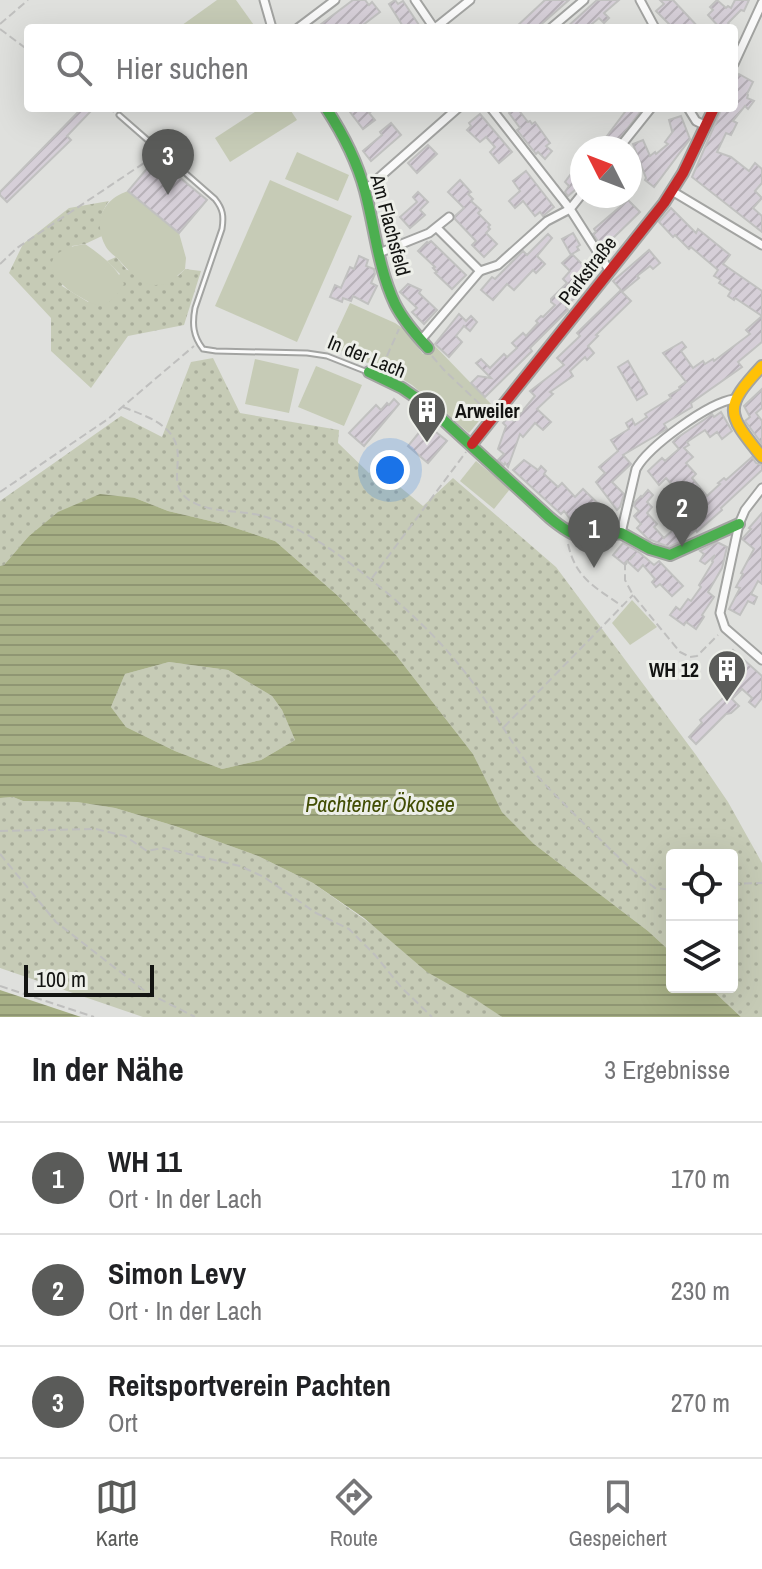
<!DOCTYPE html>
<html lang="de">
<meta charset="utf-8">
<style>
body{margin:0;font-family:"Archivo Narrow",sans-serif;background:#f6f6f6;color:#202124}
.controls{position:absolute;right:24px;bottom:24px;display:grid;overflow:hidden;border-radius:8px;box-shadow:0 8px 32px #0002}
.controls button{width:72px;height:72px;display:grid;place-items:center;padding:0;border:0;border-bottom:2px solid #e0e0e0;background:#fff;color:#202124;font:40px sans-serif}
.compass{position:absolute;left:570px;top:136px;width:72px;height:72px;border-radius:50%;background:#fff;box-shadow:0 8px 32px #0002;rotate:312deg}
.scale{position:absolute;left:24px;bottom:20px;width:130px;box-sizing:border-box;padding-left:8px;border:4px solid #131412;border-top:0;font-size:22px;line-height:28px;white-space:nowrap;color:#131412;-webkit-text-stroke:6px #edefe9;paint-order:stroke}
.you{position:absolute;left:390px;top:470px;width:28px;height:28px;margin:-20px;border:6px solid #fff;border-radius:50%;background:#1a73e8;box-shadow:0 0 0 12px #1a73e833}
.badge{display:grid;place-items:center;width:52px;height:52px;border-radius:50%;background:#5a5b59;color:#fff;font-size:26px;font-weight:700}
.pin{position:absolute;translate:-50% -66px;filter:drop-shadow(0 2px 4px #0008)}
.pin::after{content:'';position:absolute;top:42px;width:28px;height:24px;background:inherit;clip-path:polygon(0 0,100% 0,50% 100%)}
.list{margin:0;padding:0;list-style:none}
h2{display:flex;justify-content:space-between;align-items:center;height:104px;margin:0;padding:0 32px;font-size:34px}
h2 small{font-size:26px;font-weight:400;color:#757577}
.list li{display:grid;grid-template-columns:52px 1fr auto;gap:24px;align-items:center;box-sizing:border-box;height:112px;padding:0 32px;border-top:2px solid #e0e0e0}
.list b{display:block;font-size:30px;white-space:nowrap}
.list p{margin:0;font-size:26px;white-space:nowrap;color:#757577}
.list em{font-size:26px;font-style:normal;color:#757577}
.icon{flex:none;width:44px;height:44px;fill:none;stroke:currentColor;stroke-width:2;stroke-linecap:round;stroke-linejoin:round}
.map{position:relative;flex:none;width:762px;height:1017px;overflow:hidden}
.search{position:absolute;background:#fff;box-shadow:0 8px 32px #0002;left:24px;right:24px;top:24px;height:88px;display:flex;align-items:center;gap:20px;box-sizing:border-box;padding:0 28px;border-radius:8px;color:#757577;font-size:30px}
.sheet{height:440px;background:#fff}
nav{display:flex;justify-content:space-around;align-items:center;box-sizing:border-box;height:112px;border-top:2px solid #e0e0e0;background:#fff;font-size:22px;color:#757577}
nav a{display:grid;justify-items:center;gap:4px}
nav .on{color:#5a5b59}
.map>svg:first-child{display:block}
</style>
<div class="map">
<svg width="762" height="1017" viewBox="0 0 762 1017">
<defs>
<pattern id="grass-dots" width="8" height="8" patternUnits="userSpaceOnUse" patternTransform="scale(2)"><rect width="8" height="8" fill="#c6cbb6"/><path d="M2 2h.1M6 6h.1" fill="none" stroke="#a9ad9b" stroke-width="1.8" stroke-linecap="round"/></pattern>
<pattern id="water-rules" width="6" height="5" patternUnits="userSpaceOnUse" patternTransform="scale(2)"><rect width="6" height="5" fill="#a7b086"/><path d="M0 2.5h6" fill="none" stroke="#8f9673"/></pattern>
<pattern id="building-hatch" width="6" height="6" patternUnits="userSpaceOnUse" patternTransform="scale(2)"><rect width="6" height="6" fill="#d6cfd8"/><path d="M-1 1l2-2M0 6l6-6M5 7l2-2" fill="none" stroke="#b7b1b8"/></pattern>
</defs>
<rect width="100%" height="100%" fill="#dfe0dd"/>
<g fill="url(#grass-dots)">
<path d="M109,201C100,213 100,222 102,236L85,244L72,246L62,286L88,302L120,274L107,261L116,257L127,270L178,276L185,269L201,271L184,325L128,336L91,388L51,351V318L9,273L23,244L69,208Z"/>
<path d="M213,358L240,413L339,430L338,443L369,473L377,468L423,506L453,478L556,567L696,755L728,802L762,863V1017H741L709,987H732V855H672V953L648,931L534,844L502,812L473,754L396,655L337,595L275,541L223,524L168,511L135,498L28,537L4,565L0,566V501L121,416L162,437L191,362Z"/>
<path d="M169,662L228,670L272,696L282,710L295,740L261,760L222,769L175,751L126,727L111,707L125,674Z"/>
<path d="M13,797L23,801L77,802L115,808L175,826L258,856L313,883L502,1017H143L0,968V798Z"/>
</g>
<g fill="#c6cbb6">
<path d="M217,0H236L256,28H178Z"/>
<path d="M261,108H289L297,120L230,162L215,138Z"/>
<path d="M297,152L349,175L338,201L285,179Z"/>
<path d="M270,180L352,216L297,342L215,306Z"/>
<path d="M128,191L179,233L186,258L185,269L168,284C163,284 155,286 149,284C138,281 127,269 119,260C115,256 109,252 106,247C92,222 103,199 128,191Z"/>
<path d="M85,244C101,255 117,267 124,284C118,293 112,304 100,305C94,305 87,301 82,298C46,279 36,251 85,244Z"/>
<path d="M350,303L395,323L404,329L423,354L435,346L492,405L469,433L412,385L399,377L330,346Z"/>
<path d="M255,359L299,369L289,413L245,404Z"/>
<path d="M316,366L362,385L344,426L298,407Z"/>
<path d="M476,461L510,489L494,509L460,481Z"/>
<path d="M632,600L657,627L630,645L612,623Z"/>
</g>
<g fill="url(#water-rules)" fill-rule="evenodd">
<path d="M100,494L135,498L168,511L223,524L275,541L337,595L396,655L473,754L502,812L534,844L648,931L672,953V987H709L741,1017H502L475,999L427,972L364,918L313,883L258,856L175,826L115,808L77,802L23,801L13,797L0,798V566L4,565L28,537L58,512ZM169,662L228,670L272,696L282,710L295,740L261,760L222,769L175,751L126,727L111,707L125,674Z"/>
<path d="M0,990L81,1017H0Z"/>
</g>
<g fill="url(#building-hatch)" stroke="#c1c1c0" stroke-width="2">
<path d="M353,0H365L369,5L372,2L380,12L359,28H316Z"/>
<path d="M395,0L398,4L403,1L421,28H404L389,4Z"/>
<path d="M545,0H569L537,28H515Z"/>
<path d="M597,0H619L604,13L609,18L604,23L599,18L587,28H566Z"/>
<path d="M660,0H673L699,28H673L656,11L664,4Z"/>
<path d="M717,0L726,8L728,6L731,8L735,0H749L744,11L741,10L728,23L732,28H720L708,15L713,10L710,7Z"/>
<path d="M739,74L753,82L747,94L748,95L747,98L754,101L748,109L745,106L733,121L737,123L731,135L726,133L717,152L731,157L749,171L755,163L762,169V183L755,191L762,198L753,208L762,216V232L692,177L722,108H734V82Z"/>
<path d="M82,108H86L90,112L67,136L71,140L7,202L0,195V192Z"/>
<path d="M347,108H376L369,113L375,120L363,129Z"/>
<path d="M509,108H517L528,122L530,121L532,124L535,122L550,143L546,146L552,151L545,159L538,152L536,154L517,130L520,128L509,113L511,111Z"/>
<path d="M628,108H643L613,148H598Z"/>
<path d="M480,114L512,152L499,163L490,152L495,147L486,137L480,142L467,130L471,126L469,123Z"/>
<path d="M681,116L690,139L654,187L645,180L646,178L633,144L643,140L650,156L655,152L656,154L668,144L665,142L674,130L672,131L669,120Z"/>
<path d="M391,123L401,135L371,161L363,151L382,135L380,132Z"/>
<path d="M428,145L437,154L417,173L408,163Z"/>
<path d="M156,158L207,200L179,233L128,191Z"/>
<path d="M582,159V184L568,196L565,192L569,186L565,182Z"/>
<path d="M526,171L554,207L543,216L540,212L535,216L523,201L515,208L509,201L520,191L513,181Z"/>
<path d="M460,180L471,192L468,194L473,199L471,201L481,210L478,213L490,225L488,227L490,229L486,233L497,244L484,257L472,245L476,241L455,219V216L464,208L448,192Z"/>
<path d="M418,192L428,202L420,210L425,215L410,228L400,217L417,202L413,197Z"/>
<path d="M628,200L640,212L607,244L602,247L593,234L596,232L594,229Z"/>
<path d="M671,208L696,233L698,229L730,255L723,264L762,291V342L738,362L742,367L691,403L692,407L664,424L667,429L623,455L631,464L612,482L624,494L620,507L617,510L596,482L605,473L599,467L618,451L611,440L629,429L626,423L632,419L635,425L647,417L645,414L671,398L669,395L680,389L679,387L686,382L663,353L682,342L686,347L681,351L693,368L703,361L705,364L713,359L714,361L750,334L746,330L762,316L735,298L734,300L728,296L731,291L719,283L721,280L714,276L718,270L691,247L689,249L675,235L673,237L659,222Z"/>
<path d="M573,233L580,245L577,247L579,250L572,254L591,273L576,292L578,294L566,307L568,310L530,348L532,351L485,397L471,383L478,376L491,378L476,363L481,359L490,368L504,354L507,357L517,348L512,343L523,333L526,336L538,323L536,321L541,316L543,317L555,305L551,302V299L567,283L563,279L570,271L562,263L571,255L562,239Z"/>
<path d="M548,234L552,238L537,256L545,264L536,273L533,270L514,290L507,284L493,300L481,290L492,277L495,279L523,251L527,255Z"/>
<path d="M431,241L466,275L452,289L435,273L437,272L433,268L435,267L418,251L427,242L428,243Z"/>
<path d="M649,250L660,263L653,269L650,266L637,276L639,278L622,292L631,301L596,335L598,336L588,346L594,353L587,360L585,357L570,371L573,376L550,392L553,394L537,409L551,422L543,430L535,423L523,437L520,434L508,467L505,463L504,465L498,460L504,454L498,449L506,426L503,423L509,417L514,421L535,396L530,391L564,365L557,358L580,336L577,333L621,290L613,281Z"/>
<path d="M359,256L368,260L366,266L374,269L375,274L371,283L377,286L368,304L353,296L351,301L343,298L342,302L330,297L335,285L341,288L350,267L354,269Z"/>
<path d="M408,284L421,290L419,293L437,310L424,324L412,312L417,308L400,292Z"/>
<path d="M459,314L466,321L471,316L477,322L470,331L464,326L456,336L462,342L449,357L435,344Z"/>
<path d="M628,361L647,394L637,400L618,367Z"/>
<path d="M762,389V408L756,413L762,421V444L745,421L750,417L744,406Z"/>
<path d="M394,399L399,404L364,446L349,433L376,405L381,410L387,403L389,405Z"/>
<path d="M721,412L732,431L722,439L717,432L710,437L705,430L687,442L689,445L684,448L693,457L686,463L696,474L692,478L707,496L720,484L718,483L724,478L726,480L752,457L756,463L762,465V470L721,508L722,510L697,532L696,530L684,540L669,547L648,539L637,528L641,524L634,516L639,511L634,506L635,502L641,496L642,497L648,490L653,495L647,502L652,507L647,513L657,524L654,527L664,538L682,522L677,516L681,513L678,509L686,501L666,478L659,485L648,471L662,458L665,461L679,449L673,442L677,438L708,417L712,414L714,417Z"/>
<path d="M426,424L447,441L428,463L408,446Z"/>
<path d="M524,460L538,470L541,466L546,471L544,474L558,487L562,483L575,497L583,489L611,516L597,530H585L576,527L564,511L561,514L513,470Z"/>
<path d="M762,513V584L758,581L751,594L757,597L754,604L748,601L740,615L729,609L740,588L736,587L743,574L741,573L754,549L742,539L751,529L749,528Z"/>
<path d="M717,542L727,547L722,568L708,592L714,597L702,615L704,617L696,629L686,622L684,625L670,615L676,607L680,610L688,599L691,601L701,587L699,585L713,562L712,561L715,555L705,564L700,561L704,554L700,551Z"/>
<path d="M623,543L640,553L654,565L659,561L683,586L672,596L660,584L656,587L652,582L655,579L643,565L638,571L627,561L624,564L613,555Z"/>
<path d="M733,650L762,676V698L755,707L749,702L752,698L742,689L732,699L739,706L731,713L726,714L696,744L689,737L702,723L700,720L742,680L723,661Z"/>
</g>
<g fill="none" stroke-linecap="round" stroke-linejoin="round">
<defs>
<path id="lane" d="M119,115L215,199C223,209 224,216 222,229L195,308C192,324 193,336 203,349L216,351L307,353L327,356L365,371"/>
<g id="street">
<path d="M264,0L272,28"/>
<path d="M415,0L434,28"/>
<path d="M640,0L655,28"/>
<path d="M298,28L335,0"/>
<path d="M435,28L470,0"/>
<path d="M551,28L584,0"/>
<path d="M734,64L762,3"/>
<path d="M491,108L570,209L609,270"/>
<path d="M688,108L696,121L706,126"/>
<path d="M619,148L651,108"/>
<path d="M365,190L458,108"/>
<path d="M672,191L762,245"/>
<path d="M437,228L480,271"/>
<path d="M379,253L429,233L449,217"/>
<path d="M421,340L480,271L498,265L547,221L570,209L582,194"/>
<path d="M762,488L745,510L739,524L720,613L725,628L762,660"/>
<path d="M621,533L636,469C649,446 708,403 734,399"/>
</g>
<g id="fast">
<path d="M326,108C343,134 357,161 365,191C375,229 378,268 395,304C403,320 416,335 428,348"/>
<path d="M369,372L402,388L428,406L550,518C580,543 585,538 621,533L650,549L670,555L739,524"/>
</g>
<path id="slow" d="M762,366C722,409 727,413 762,457"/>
<path id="jam" d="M472,444L664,203L683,173L714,108"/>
</defs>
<use href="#lane" stroke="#a3a4a2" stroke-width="7"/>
<use href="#street" stroke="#a3a4a2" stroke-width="11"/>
<use href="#fast" stroke="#a3a4a2" stroke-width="14"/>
<use href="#slow" stroke="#a3a4a2" stroke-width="14"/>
<use href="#jam" stroke="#a3a4a2" stroke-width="14"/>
<g stroke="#bfbfbe" stroke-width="2" stroke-dasharray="8 4" stroke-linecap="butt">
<path d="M0,24L28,0"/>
<path d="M0,29L28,50"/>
<path d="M109,108L114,112"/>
<path d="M0,264L17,248L156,155"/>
<path d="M432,356L444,370L485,409L488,408"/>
<path d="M382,367L399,329"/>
<path d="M123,407C140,414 158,419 170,433C189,456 164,483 189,500C210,514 242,509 266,517C304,528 339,554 370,579C413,613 452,651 483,697C498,718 511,742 527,763C540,781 557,796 572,812C596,835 618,858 643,879L655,888L672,890"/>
<path d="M0,492L108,419L194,346"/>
<path d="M568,544C576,579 595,587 622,606"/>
<path d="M635,554L625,565V580L633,595L680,652L690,657L697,656L718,635"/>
<path d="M372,578L466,452"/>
<path d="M504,727L633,595"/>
<path d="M0,831L96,829L125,836L147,851L163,848L240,866L264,877L316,913L349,929L375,955L401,987L432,1017"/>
<path d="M0,854L56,922L146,992L195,1017"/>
<path d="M732,884L762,883"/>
<path d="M0,986L94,1017"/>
</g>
<use href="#lane" stroke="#fafafa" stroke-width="3"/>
<use href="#street" stroke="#fafafa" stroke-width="7"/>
<use href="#fast" stroke="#4caf50" stroke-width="10"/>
<use href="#slow" stroke="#ffc107" stroke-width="10"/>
<use href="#jam" stroke="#c62828" stroke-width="10"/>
</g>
<defs>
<symbol id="building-pin" viewBox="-11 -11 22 30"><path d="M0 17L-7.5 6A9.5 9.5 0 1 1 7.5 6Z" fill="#5a5b59" stroke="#edefe9"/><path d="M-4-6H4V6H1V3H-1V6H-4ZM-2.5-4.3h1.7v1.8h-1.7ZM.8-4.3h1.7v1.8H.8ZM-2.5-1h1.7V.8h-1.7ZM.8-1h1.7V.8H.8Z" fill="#fff"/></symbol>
</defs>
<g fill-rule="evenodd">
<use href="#building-pin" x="405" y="388" width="44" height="60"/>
<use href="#building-pin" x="705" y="647" width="44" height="60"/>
</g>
<g text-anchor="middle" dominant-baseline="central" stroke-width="6" stroke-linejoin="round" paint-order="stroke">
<g font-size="20" fill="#131412" stroke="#edefe9">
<text transform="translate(391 225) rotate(75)">Am Flachsfeld</text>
<text transform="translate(587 270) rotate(-52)">Parkstraße</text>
<text transform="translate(367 356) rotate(22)">In der Lach</text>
</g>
<g font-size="20" font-weight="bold" fill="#131412" stroke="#edefe9" text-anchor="start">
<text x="455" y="410">Arweiler</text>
<text x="699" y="669" text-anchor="end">WH 12</text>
</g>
<g font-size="22" font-style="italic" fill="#414d04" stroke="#edefe9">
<text x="380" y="804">Pachtener Ökosee</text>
</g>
</g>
</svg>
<div class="controls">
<button><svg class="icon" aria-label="locate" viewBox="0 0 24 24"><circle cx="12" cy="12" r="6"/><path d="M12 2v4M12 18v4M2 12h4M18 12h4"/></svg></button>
<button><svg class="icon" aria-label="layers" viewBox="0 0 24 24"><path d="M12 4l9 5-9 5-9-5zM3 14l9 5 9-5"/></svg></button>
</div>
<svg class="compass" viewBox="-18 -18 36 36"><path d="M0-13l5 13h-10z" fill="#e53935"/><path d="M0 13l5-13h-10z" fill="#757577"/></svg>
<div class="scale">100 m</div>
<div class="you"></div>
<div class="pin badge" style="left:594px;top:568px">1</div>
<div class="pin badge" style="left:682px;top:547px">2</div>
<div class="pin badge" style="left:168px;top:195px">3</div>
<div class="search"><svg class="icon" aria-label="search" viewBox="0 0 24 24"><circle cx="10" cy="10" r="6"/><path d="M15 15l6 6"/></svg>Hier suchen</div>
</div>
<section class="sheet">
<h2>In der Nähe<small>3 Ergebnisse</small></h2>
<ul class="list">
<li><span class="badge">1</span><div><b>WH 11</b><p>Ort · In der Lach</p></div><em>170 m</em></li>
<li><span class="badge">2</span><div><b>Simon Levy</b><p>Ort · In der Lach</p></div><em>230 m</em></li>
<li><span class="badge">3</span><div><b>Reitsportverein Pachten</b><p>Ort</p></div><em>270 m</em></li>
</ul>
</section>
<nav>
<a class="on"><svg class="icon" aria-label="map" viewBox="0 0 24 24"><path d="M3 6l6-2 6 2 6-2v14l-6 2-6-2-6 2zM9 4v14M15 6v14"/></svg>Karte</a>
<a><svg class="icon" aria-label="directions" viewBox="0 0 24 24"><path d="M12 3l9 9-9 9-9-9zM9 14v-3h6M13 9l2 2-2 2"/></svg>Route</a>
<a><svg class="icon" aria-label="saved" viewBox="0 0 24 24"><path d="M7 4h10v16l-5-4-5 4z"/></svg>Gespeichert</a>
</nav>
